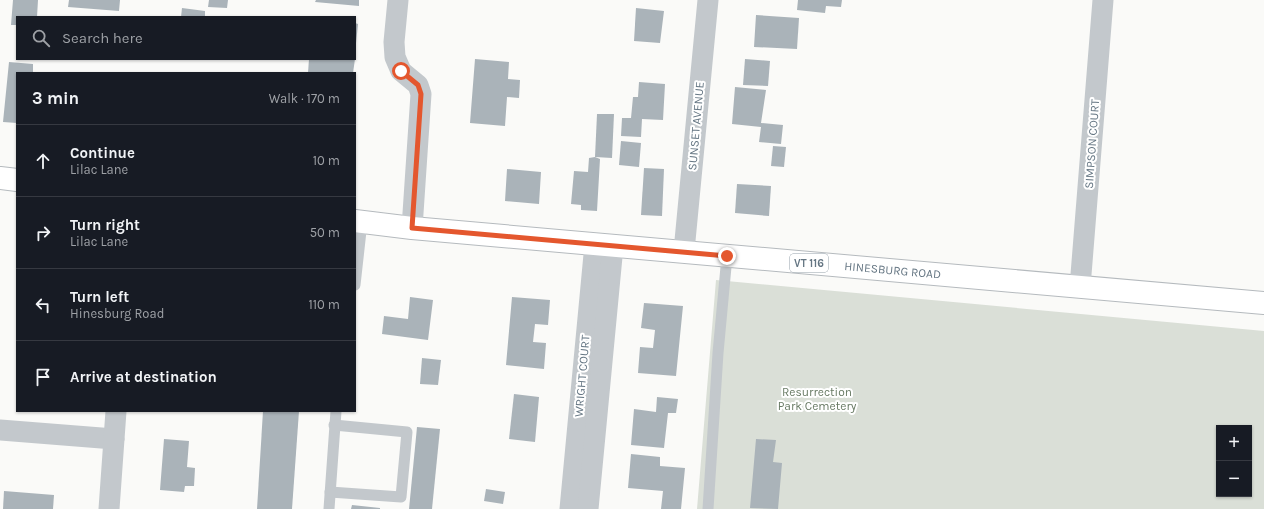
<!DOCTYPE html>
<meta charset="utf-8">
<style>
body{margin:0;font-family:Karla,sans-serif;background:#242831;color:#f1f3f6}
.controls{position:absolute;right:12px;bottom:12px;display:grid;overflow:hidden;border-radius:0px;box-shadow:0 1px 3px #0004}
.controls button{width:36px;height:36px;display:grid;place-items:center;padding:0;border:0;border-bottom:1px solid #363941;background:#171b24;color:#f1f3f6;font:20px sans-serif}
.stop{position:absolute;width:12px;height:12px;margin:-9px;border:3px solid #e4572e;border-radius:50%;background:#fff}
.stop.end{background:#e4572e;border-color:#fff;box-shadow:0 1px 4px #0008}
.list{margin:0;padding:0;list-style:none}
h2{display:flex;justify-content:space-between;align-items:center;height:52px;margin:0;padding:0 16px;font-size:17px}
h2 small{font-size:13px;font-weight:400;color:#9ea1a6}
.list li{display:grid;grid-template-columns:26px 1fr auto;gap:12px;align-items:center;box-sizing:border-box;height:72px;padding:0 16px;border-top:1px solid #363941}
.list b{display:block;font-size:15px;white-space:nowrap}
.list p{margin:0;font-size:13px;white-space:nowrap;color:#9ea1a6}
.list em{font-size:13px;font-style:normal;color:#9ea1a6}
.icon{flex:none;width:22px;height:22px;fill:none;stroke:currentColor;stroke-width:2;stroke-linecap:round;stroke-linejoin:round}
.map{position:relative;flex:none;width:1264px;height:509px;overflow:hidden}
.search{position:absolute;background:#171b24;box-shadow:0 1px 3px #0004;left:16px;top:16px;width:340px;height:44px;display:flex;align-items:center;gap:10px;box-sizing:border-box;padding:0 14px;border-radius:0px;color:#9ea1a6;font-size:15px}
.panel{position:absolute;background:#171b24;box-shadow:0 1px 3px #0004;left:16px;top:72px;width:340px;height:340px;border-radius:0px}
.map>svg:first-child{display:block}
</style>
<div class="map">
<svg width="1264" height="509" viewBox="0 0 1264 509">
<rect width="100%" height="100%" fill="#fafaf8"/>
<path fill="#dadfd7" fill-rule="evenodd" d="M716,280L1264,331V509H697ZM1219,428H1249V494H1219Z"/>
<g fill="#aab3b9">
<path d="M13,0H38L37,17H17V25H11Z"/>
<path d="M69,0H120L119,11L68,7Z"/>
<path d="M209,0H228L227,8L208,7Z"/>
<path d="M316,0H359V6L315,2Z"/>
<path d="M798,0H842L841,7L826,6L825,13L797,10Z"/>
<path d="M182,8L205,11V17H181Z"/>
<path d="M636,8L664,11L660,43L634,41Z"/>
<path d="M756,15L799,18L797,49L754,47Z"/>
<path d="M355,23L358,24L356,43H355Z"/>
<path d="M309,59H355L353,73H308Z"/>
<path d="M475,59L509,62L508,79L520,80L519,98L507,97L505,126L470,123Z"/>
<path d="M745,59L770,61L768,86L743,85Z"/>
<path d="M9,62L33,64V73H17V123L3,122Z"/>
<path d="M639,82L665,84L663,120L642,119L641,137L621,136L622,118H631L633,97H638Z"/>
<path d="M735,87L766,90L761,123L783,125L781,144L759,142L761,127L732,124Z"/>
<path d="M597,114H614L612,158L595,157Z"/>
<path d="M621,141L641,143L639,167L619,165Z"/>
<path d="M773,146L786,147L784,167L771,166Z"/>
<path d="M595,157L600,159L597,211L581,210V205L571,204L574,171L588,172L589,158Z"/>
<path d="M644,168L664,169L662,216L641,215Z"/>
<path d="M507,169L541,172L539,204L505,201Z"/>
<path d="M737,184L771,186L769,216L735,213Z"/>
<path d="M410,297L433,300L428,340L382,334L384,316L408,319Z"/>
<path d="M512,297L550,300L548,325L535,324L533,342L546,343L544,369L506,365Z"/>
<path d="M644,303L683,306L676,376L638,373L640,347L653,348L655,330L641,328Z"/>
<path d="M422,358L441,360L438,385L420,384Z"/>
<path d="M514,394L539,397L535,442L509,439Z"/>
<path d="M657,397L678,399L676,413H668L664,448L631,445L634,409L656,412Z"/>
<path d="M263,411H299L292,509H257Z"/>
<path d="M417,427L440,429L432,509H409Z"/>
<path d="M164,439L189,441L187,467L195,468L194,486H185L184,492L160,490Z"/>
<path d="M756,439L776,440L773,462L782,463L778,509L750,508Z"/>
<path d="M631,454L660,457V466L685,468L681,509H661L663,491L628,488Z"/>
<path d="M486,489L505,492L503,504L484,501Z"/>
<path d="M4,491L54,495L53,509H3Z"/>
<path d="M352,505L380,508V509H351Z"/>
</g>
<g fill="none" stroke-linecap="round" stroke-linejoin="round">
<defs>
<g id="primary">
<path d="M0,178L17,180"/>
<path id="s1" d="M355,221L412,228L1264,303"/>
</g>
</defs>
<use href="#primary" stroke="#b5babe" stroke-width="24"/>
<g stroke="#c3c8cc" stroke-width="11">
<path d="M355,285L362,222"/>
<path d="M330,492L401,497L407,432L334,425"/>
<path d="M329,509L336,411"/>
<path d="M708,509L718,353L727,256"/>
</g>
<g stroke="#c3c8cc" stroke-width="21">
<path d="M398,0L394,42L395,57L401,71L418,85L421,94L412,228"/>
<path d="M684,251L708,0"/>
<path d="M1080,287L1103,0"/>
<path d="M0,430L114,439"/>
<path d="M109,509L116,411"/>
<path d="M570,509L595,244"/>
<path d="M588,509L613,246"/>
</g>
<use href="#primary" stroke="#fff" stroke-width="22"/>
</g>
<g fill="none" stroke-linecap="round" stroke-linejoin="round">
<path stroke="#e4572e" stroke-width="5" d="M401,71L418,85L421,94L412,228L727,256"/>
</g>
<g text-anchor="middle" dominant-baseline="central" stroke-width="4" stroke-linejoin="round" paint-order="stroke">
<rect fill="#fff" stroke="#939fa8" stroke-width="1" x="790" y="254" width="38" height="18" rx="3"/>
<g font-size="11" font-weight="bold" fill="#657683">
<text x="809" y="263">VT 116</text>
</g>
<g font-size="12" fill="#657683" stroke="#fff">
<text transform="translate(696 126) rotate(-85)">SUNSET AVENUE</text>
<text transform="translate(1092 144) rotate(-86)">SIMPSON COURT</text>
<text stroke="none"><textPath href="#s1" startOffset="540">HINESBURG ROAD</textPath></text>
<text transform="translate(582 376) rotate(-85)">WRIGHT COURT</text>
</g>
<g font-size="12" fill="#687a64" stroke="#fff">
<text x="817" y="392">Resurrection<tspan x="817" dy="14">Park Cemetery</tspan></text>
</g>
</g>
</svg>
<div class="controls">
<button>+</button>
<button>−</button>
</div>
<div class="stop" style="left:401px;top:71px"></div>
<div class="stop end" style="left:727px;top:256px"></div>
<div class="search"><svg class="icon" aria-label="search" viewBox="0 0 24 24"><circle cx="10" cy="10" r="6"/><path d="M15 15l6 6"/></svg>Search here</div>
<section class="panel">
<h2>3 min<small>Walk · 170 m</small></h2>
<ul class="list">
<li><svg class="icon" aria-label="ahead" viewBox="0 0 24 24"><path d="M12 20V5M6 11l6-6 6 6"/></svg><div><b>Continue</b><p>Lilac Lane</p></div><em>10 m</em></li>
<li><svg class="icon" aria-label="right" viewBox="0 0 24 24"><path d="M7 20v-9h11M14 6l5 5-5 5"/></svg><div><b>Turn right</b><p>Lilac Lane</p></div><em>50 m</em></li>
<li><svg class="icon" aria-label="left" viewBox="0 0 24 24"><path d="M17 20v-9H6M10 6l-5 5 5 5"/></svg><div><b>Turn left</b><p>Hinesburg Road</p></div><em>110 m</em></li>
<li><svg class="icon" aria-label="arrive" viewBox="0 0 24 24"><path d="M6 21V4h12l-3 4 3 4H6"/></svg><div><b>Arrive at destination</b></div></li>
</ul>
</section>
</div>
